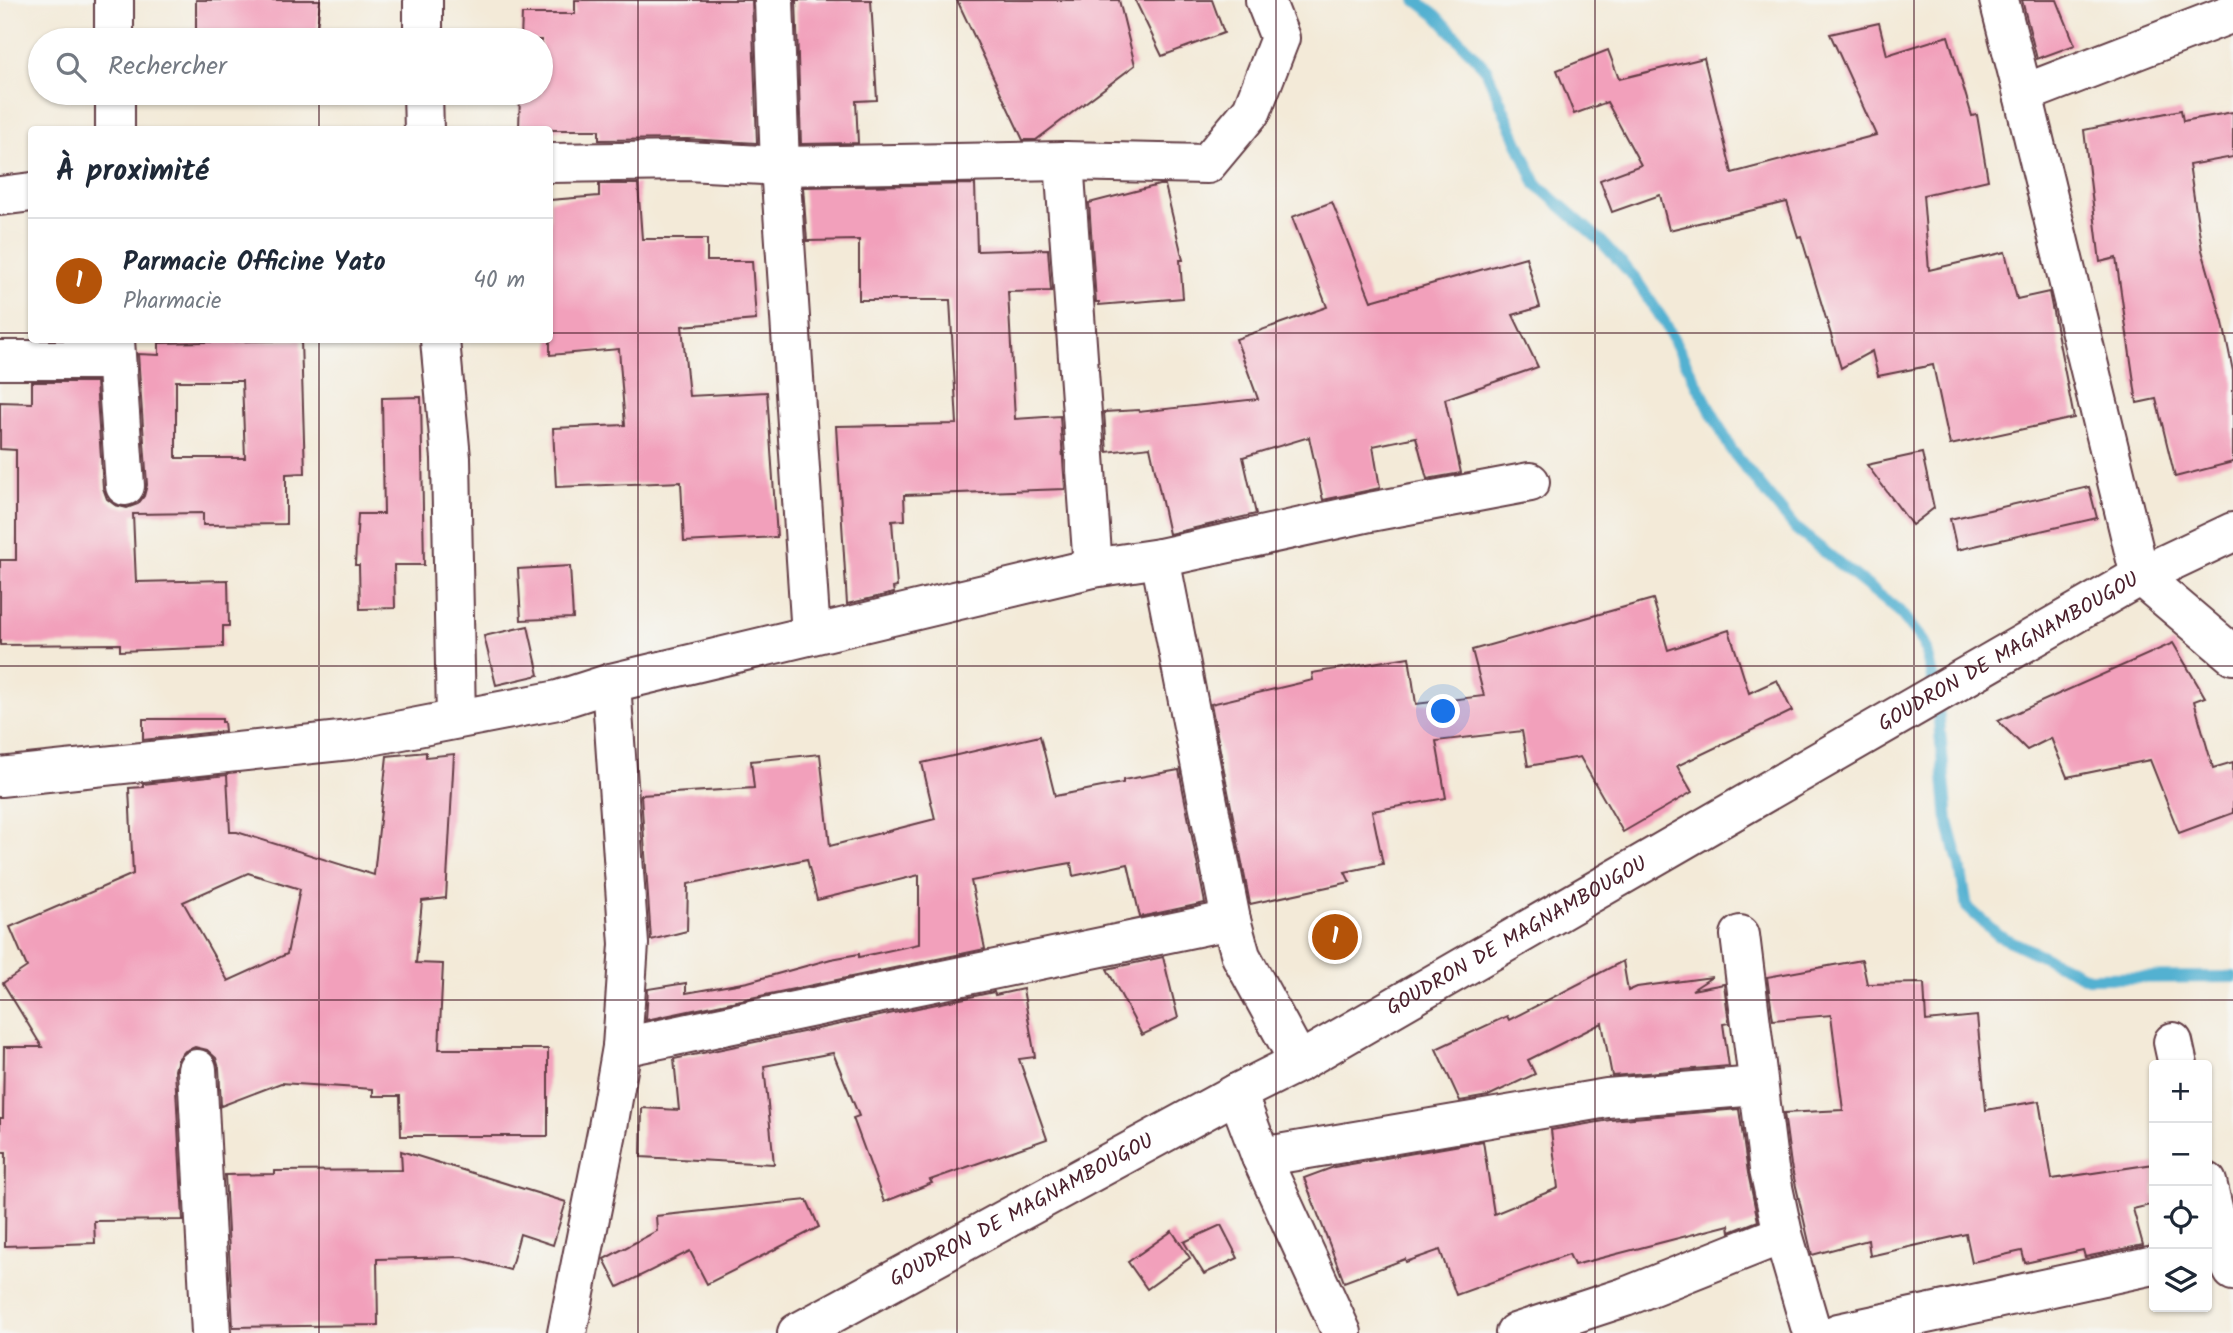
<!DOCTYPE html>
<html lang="fr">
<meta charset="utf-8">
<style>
body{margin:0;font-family:Kalam,sans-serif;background:#f6f6f7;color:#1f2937}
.controls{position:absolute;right:21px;bottom:21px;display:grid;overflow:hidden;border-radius:7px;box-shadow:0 2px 5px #0004}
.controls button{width:63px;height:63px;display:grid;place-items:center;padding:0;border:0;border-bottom:2px solid #e0e1e3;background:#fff;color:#1f2937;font:35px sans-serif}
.you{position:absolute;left:1444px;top:712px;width:24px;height:24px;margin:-18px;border:5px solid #fff;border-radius:50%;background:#1a73e8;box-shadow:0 0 0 10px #1a73e833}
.badge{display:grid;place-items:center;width:46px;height:46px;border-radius:50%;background:#b45309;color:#fff;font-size:23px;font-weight:700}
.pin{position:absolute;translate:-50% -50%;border:4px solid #fff;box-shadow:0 2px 7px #0006}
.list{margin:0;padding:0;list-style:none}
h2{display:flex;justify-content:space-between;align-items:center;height:91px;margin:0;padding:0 28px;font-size:30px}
h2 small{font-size:23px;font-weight:400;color:#747a83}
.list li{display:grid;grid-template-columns:46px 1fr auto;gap:21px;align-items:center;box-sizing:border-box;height:126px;padding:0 28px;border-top:2px solid #e0e1e3}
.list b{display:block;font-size:26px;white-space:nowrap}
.list p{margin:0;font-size:23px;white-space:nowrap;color:#747a83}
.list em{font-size:23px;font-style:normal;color:#747a83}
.icon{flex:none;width:38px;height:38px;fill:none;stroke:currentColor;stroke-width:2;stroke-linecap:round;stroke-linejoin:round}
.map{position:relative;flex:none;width:2233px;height:1333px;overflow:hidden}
.search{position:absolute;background:#fff;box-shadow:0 2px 5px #0004;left:28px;top:28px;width:525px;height:77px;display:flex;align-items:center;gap:18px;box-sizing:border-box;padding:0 24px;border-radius:38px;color:#747a83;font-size:26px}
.panel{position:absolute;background:#fff;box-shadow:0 2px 5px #0004;left:28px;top:126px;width:525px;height:217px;border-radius:7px}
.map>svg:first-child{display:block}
</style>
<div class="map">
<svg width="2233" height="1333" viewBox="0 0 2233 1333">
<rect width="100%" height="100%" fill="#f6f6f2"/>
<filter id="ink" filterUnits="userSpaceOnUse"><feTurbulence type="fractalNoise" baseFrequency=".0143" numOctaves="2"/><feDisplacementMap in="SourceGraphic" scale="14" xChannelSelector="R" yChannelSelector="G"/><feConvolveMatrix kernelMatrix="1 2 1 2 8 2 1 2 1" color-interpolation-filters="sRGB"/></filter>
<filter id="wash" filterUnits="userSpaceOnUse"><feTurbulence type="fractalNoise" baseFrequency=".00686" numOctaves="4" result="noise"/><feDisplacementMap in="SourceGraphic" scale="28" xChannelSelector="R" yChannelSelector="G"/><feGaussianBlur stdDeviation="1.57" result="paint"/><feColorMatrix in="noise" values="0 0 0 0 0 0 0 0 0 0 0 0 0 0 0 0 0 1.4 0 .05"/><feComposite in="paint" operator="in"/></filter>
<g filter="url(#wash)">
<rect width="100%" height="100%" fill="#f3ead8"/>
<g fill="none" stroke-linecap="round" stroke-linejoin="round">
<path stroke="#53b1d1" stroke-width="12" d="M1416,0L1436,15L1486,69L1536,184L1600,240L1634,277L1665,323L1732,451L1796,529L1899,611L1924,643L1937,698L1948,822L1960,866L1967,907L1998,935L2088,978L2233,977"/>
</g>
<g id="blocks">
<g fill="#f2a0bb" fill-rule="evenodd">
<path d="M196,0H320L316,40H196Z"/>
<path d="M575,0H752L757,143L687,139L599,140V130H519L520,93H541V40H521L522,14H575Z"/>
<path d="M796,0H871L877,100L856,101L858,143L801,144Z"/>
<path d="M957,0H1119L1135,65L1036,140H1023Z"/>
<path d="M1135,0H1212L1224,33L1162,56Z"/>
<path d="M2022,0H2057L2075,45L2037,59Z"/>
<path d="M1879,23L1887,55L1948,36L1972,116L1977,115L1988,180L1923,195L1929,270L2005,252L2017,299L2049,292L2074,418L1950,445L1933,365L1878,376L1872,351L1841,368L1801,236L1798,237L1787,202L1669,230L1660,195L1612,212L1600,180L1641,165L1607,102L1574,114L1557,70L1608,50L1619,79L1704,58L1732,173L1876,135L1830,34Z"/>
<path d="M2181,110L2183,121L2233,112V157L2189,165L2202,250L2223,323L2233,371V462L2175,477L2156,399L2137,403L2116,258L2100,262L2084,130Z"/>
<path d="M599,184H638L642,239H707V261H752L756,320L682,326L689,396L767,392L777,537L684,542L681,482L556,487L553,428L625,425L619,349L550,355V200L599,196Z"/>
<path d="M975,184L977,251L1048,249L1051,291L1008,292L1015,419L1060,416L1065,489L904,495L905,520L892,521L897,587L893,588L894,593L847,604L836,426L957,424L950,300H859V240L807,241L803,187Z"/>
<path d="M1159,185H1165L1183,260H1180L1183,298L1099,305V302H1096L1089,203Z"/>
<path d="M1332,202L1371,301L1526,257L1540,307L1513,315L1538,367L1445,399L1461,473L1427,479L1416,437L1373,446L1380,488L1323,500L1309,437L1243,457L1256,514L1169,534L1150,447L1107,452L1104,412L1139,410V412L1258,399L1236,339L1327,307L1292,217Z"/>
<path d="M301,340L305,473L286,474V524L203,525V513L133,514L136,582L228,580L229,626H223V647L120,651V644L0,645V560H16V450L0,449V402L32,403V382H96L103,488L107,499L115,505L127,508L138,504L144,496L147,485L138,354L159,355V343ZM176,381H242L245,458H176Z"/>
<path d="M421,397L424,565H394L395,608L360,609L359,565H355L358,514H384L382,398Z"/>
<path d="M1922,453L1934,508L1912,525L1867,465Z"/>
<path d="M2089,487L2097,518L1957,550L1950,519Z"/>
<path d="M570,566L573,618L521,620L518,569Z"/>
<path d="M1653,599L1668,650L1729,630L1749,693L1777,680L1792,711L1677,766L1692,792L1623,832L1580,757L1528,766L1522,731L1436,741L1446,798L1372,811L1383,864L1345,872L1350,882L1250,904L1211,704L1313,680L1312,673L1409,657L1416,704L1484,696L1472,650Z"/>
<path d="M528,626L539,675L496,685L484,636Z"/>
<path d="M2173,643L2205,697L2194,701L2213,768L2233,762V813L2179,833L2150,760L2067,777L2051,738L2027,750L1998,721Z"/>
<path d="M143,719H222V722H224L225,731L143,740Z"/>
<path d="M1040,736L1055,796L1123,783V780L1179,770L1205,903L1140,917L1128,864L1073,876L1071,863L971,881L985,949L646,1020L648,989L686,983V993L748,982L831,959L859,954V957L919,944V875L817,900L807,859L688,884L687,931L651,940L641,795L754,788L751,761L820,754L830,846L935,819L922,763Z"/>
<path d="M426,752V757L454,754L446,898L422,901L416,963L443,964L439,1049H548V1136H401L400,1096H373V1089L281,1083L221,1106L219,1068L216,1058L207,1050L195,1047L185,1051L178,1059L175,1070L183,1220L94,1221L95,1243L5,1246L6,1152H0V1118H3L4,1047H42L3,983L27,967L10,927L133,874L129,788L143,787V784L227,775L230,832H237L374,875L387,756ZM248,873L300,889L287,954L228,981L183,902Z"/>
<path d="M1163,957L1178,1018L1142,1035L1107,969Z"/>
<path d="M1862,960L1867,984L1924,983L1926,1021L1977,1016L1986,1110L2039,1101L2052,1179L2154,1164V1204L2133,1209L2143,1245L2085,1257L2083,1250L2025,1263L2022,1251L1972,1262L1966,1234L1870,1256L1868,1240L1812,1255L1791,1165L1784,1113L1843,1110L1831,1015L1773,1020L1767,977Z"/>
<path d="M1623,961L1628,991L1637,987L1712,977L1692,990L1724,984L1729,1023L1723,1024L1729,1066L1612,1076L1602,1023L1528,1060L1535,1074L1488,1096L1460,1101L1436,1049L1507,1016L1509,1020Z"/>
<path d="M1023,989L1035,1057L1019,1059L1047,1139L930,1180L932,1183L884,1202L853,1118L859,1116L833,1053L764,1066L774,1164L641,1157L642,1108L679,1110L674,1059L994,992L995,995Z"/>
<path d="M1739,1109L1748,1173L1758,1221L1730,1232L1729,1225L1574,1265L1569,1254L1456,1295L1440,1250L1406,1262L1405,1259L1344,1282L1304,1178L1334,1167L1483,1141L1494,1214L1558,1188L1551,1130L1610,1120Z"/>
<path d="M401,1151L566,1202L553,1245L520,1234L510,1270L462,1257L377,1259L378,1325L233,1327L225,1175L275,1174V1171L402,1170Z"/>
<path d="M807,1200L819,1227L707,1284L690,1251L618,1287L604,1259L657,1231L656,1216Z"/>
<path d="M1221,1225L1238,1258L1204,1274L1184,1242Z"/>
<path d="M1172,1231L1190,1258L1147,1289L1128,1262Z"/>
</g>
</g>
</g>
<g filter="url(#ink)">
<use href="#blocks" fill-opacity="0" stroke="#633d45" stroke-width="2"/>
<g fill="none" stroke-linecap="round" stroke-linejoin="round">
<defs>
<g id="minor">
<path d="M114,0V40"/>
<path d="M423,0V40"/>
<path d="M774,0L780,166L811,635"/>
<path d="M1999,0L2023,94L2233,13"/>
<path d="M115,93V130"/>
<path d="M423,93L424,130"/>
<path d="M2023,94L2140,576L2233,655"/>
<path d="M1064,161L1093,568"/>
<path d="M550,163L687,161L780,166L1064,161L1207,164L1252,110L1280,38L1265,0"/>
<path d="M0,196L32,192"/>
<path d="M115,340L125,486"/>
<path d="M440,340L451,458L456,719"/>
<path d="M0,360H115"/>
<path d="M1160,558L1231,920L1241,956L1299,1062"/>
<path d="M0,777L350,740L558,700L611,683L1093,568L1160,558L1370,512L1530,482"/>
<path d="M1740,935L1769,1169L1783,1234L1812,1333"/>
<path d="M2173,1042L2178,1065"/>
<path d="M622,1047L1231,920"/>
<path d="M197,1069L211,1333"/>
<path d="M1237,1093L1261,1157L1342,1333"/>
<path d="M1261,1157L1607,1098L1757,1086"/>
<path d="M2207,1182L2223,1250L2233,1271"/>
<path d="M567,1333L608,1127L622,1047L629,944L611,683"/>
<path id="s1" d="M797,1333L1237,1093L1299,1062L2140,576L2233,532"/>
<path d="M1515,1333L1625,1297L1783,1234"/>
<path d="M1838,1333L2154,1265"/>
</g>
</defs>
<use href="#minor" stroke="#633d45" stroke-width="42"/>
<use href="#minor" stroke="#fff" stroke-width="38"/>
</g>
</g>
<path fill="none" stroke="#4a1f2b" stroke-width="2" stroke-opacity="0.55" d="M319,0V40M638,0V1333M957,0V1333M1276,0V1333M1595,0V1333M1914,0V1333M319,93V130M0,333H32M550,333H2233M319,340V1333M0,666H2233M0,1000H2233"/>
<g text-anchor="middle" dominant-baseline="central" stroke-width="6" stroke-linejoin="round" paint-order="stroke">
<g font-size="21" fill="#4a1f2b" stroke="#f6f6f2">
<text stroke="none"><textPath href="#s1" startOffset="1390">GOUDRON DE MAGNAMBOUGOU</textPath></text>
<text stroke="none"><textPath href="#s1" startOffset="822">GOUDRON DE MAGNAMBOUGOU</textPath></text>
<text stroke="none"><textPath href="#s1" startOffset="256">GOUDRON DE MAGNAMBOUGOU</textPath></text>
</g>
</g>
</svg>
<div class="controls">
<button>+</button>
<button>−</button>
<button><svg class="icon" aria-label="locate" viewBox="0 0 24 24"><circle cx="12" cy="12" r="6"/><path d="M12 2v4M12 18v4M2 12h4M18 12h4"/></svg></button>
<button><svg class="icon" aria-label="layers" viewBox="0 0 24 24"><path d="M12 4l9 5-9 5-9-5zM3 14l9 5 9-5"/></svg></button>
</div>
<div class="you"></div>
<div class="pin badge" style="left:1335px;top:937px">1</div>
<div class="search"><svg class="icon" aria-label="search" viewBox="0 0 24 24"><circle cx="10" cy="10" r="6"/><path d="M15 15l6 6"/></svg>Rechercher</div>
<section class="panel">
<h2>À proximité<small></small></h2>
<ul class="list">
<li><span class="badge">1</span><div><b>Parmacie Officine Yato</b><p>Pharmacie</p></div><em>40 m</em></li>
</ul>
</section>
</div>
